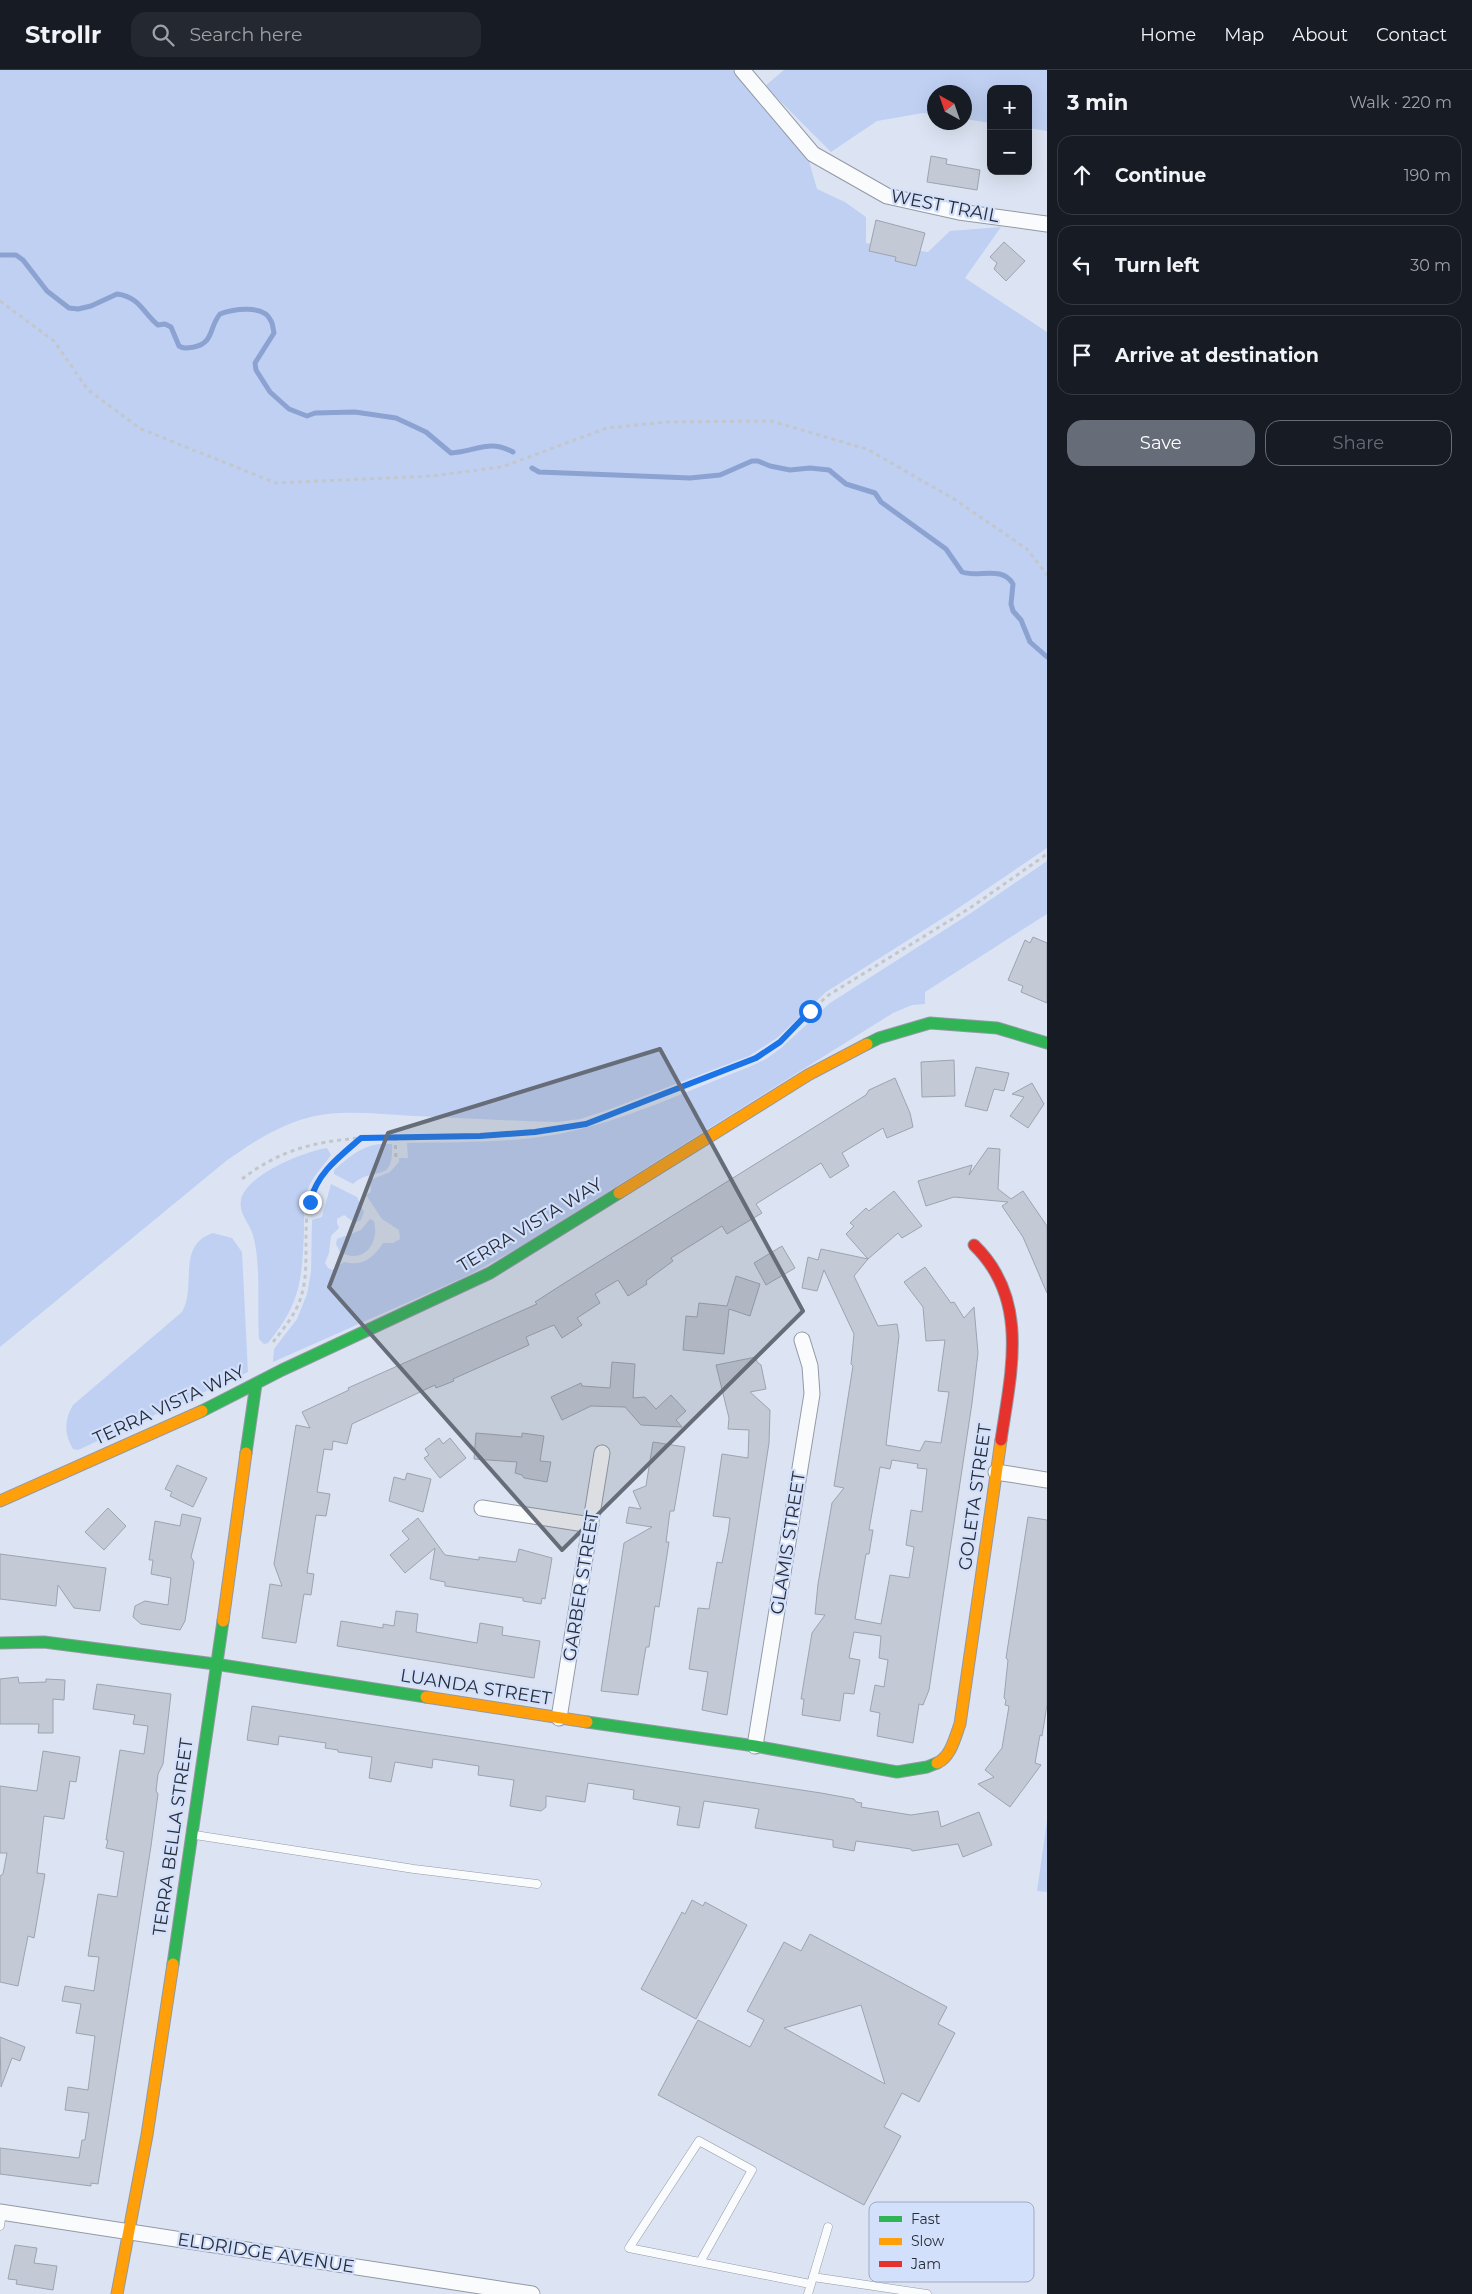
<!DOCTYPE html>
<meta charset="utf-8">
<style>
body{margin:0;font-family:Montserrat,sans-serif;background:#242831;color:#f1f3f6}
.controls{position:absolute;right:15px;top:15px;display:grid;overflow:hidden;border-radius:10px;box-shadow:0 5px 20px #0002}
.controls button{width:45px;height:45px;display:grid;place-items:center;padding:0;border:0;border-bottom:1px solid #363941;background:#171b24;color:#f1f3f6;font:25px sans-serif}
.compass{position:absolute;left:927px;top:15px;width:45px;height:45px;border-radius:50%;background:#171b24;box-shadow:0 5px 20px #0002;rotate:320deg}
.stop{position:absolute;width:15px;height:15px;margin:-11px;border:4px solid #1a73e8;border-radius:50%;background:#fff}
.stop.end{background:#1a73e8;border-color:#fff;box-shadow:0 1px 5px #0008}
.list{margin:0;padding:0;list-style:none}
h2{display:flex;justify-content:space-between;align-items:center;height:65px;margin:0;padding:0 20px;font-size:21px}
h2 small{font-size:16px;font-weight:400;color:#9ea1a6}
.list li{display:grid;grid-template-columns:32px 1fr auto;gap:15px;align-items:center;box-sizing:border-box;height:80px;margin:0 10px 10px;padding:0 10px;border:1px solid #363941;border-radius:15px}
.list b{display:block;font-size:19px;white-space:nowrap}
.list em{font-size:16px;font-style:normal;color:#9ea1a6}
.actions{display:flex;gap:10px;padding:15px 20px}
.actions a{flex:1;padding:11px 0;border:1px solid #666c78;border-radius:15px;text-align:center;font-size:18px;color:#666c78}
.actions .main{background:#666c78;color:#fff}
.icon{flex:none;width:28px;height:28px;fill:none;stroke:currentColor;stroke-width:2;stroke-linecap:round;stroke-linejoin:round}
.map{position:relative;flex:none;width:1047px;height:2224px;overflow:hidden}
header{display:flex;align-items:center;gap:30px;box-sizing:border-box;height:70px;padding:0 25px;background:#171b24;border-bottom:1px solid #363941}
header strong{font-size:24px}
nav{display:flex;gap:28px;margin-inline-start:auto;font-size:18px}
.search{width:350px;height:45px;background:#242831;display:flex;align-items:center;gap:12px;box-sizing:border-box;padding:0 18px;border-radius:15px;color:#9ea1a6;font-size:19px}
main{display:flex}
aside{flex:1;background:#171b24}
.map>svg:first-child{display:block}
</style>
<header>
<strong>Strollr</strong>
<div class="search"><svg class="icon" aria-label="search" viewBox="0 0 24 24"><circle cx="10" cy="10" r="6"/><path d="M15 15l6 6"/></svg>Search here</div>
<nav><a>Home</a><a>Map</a><a>About</a><a>Contact</a></nav>
</header>
<main>
<div class="map">
<svg width="1047" height="2224" viewBox="0 0 1047 2224">
<rect width="100%" height="100%" fill="#dce4f3"/>
<g fill="#bfd0f3">
<path d="M0,0H733L807,84L817,119L845,132L866,147V173L928,182L950,161L1001,157L965,208L1047,262V778L951,843L826,922L777,968L749,986L605,1041L580,1049L558,1052C510,1051 462,1048 413,1046C379,1044 340,1039 307,1048C277,1056 250,1074 226,1091L0,1277Z"/>
<path d="M784,0H1047V61L1028,58V19H991V53L965,49L964,22H934V45L923,43L877,51L831,82L765,16Z"/>
<path d="M1047,791V844L925,922V934L912,935L893,943L518,1178L469,1205L273,1292L274,1279L297,1249L307,1224L311,1202L312,1150L322,1147L331,1114L357,1127L364,1142L361,1150L355,1153L344,1145L337,1149V1153L339,1158L331,1166L329,1183L325,1193L328,1198L332,1200L344,1192C363,1197 374,1187 383,1173H393L400,1169L399,1160L382,1149L366,1125L371,1122L370,1110L390,1102L399,1092V1088H408L407,1073C457,1072 510,1073 559,1064C624,1051 687,1021 749,997L766,989L781,978L830,933L971,843Z"/>
<path d="M379,1074H392C394,1115 375,1095 353,1114L334,1104V1100C348,1088 361,1076 379,1074Z"/>
<path d="M327,1078L331,1085C324,1095 315,1104 309,1116C304,1130 304,1147 304,1162C302,1211 300,1234 268,1273L264,1274L259,1269C257,1238 261,1199 254,1169C252,1155 238,1145 241,1130C245,1105 305,1081 327,1078Z"/>
<path d="M370,1149L374,1151C380,1174 363,1195 340,1182L336,1174L337,1169L361,1160Z"/>
<path d="M213,1163L232,1168L242,1182L248,1302L78,1380L73,1379C64,1364 64,1350 73,1335L182,1242C197,1216 176,1175 213,1163Z"/>
<path d="M1047,1751V1822L1037,1821Z"/>
</g>
<g fill="none" stroke-linecap="round" stroke-linejoin="round">
<g stroke="#8ca2d1" stroke-width="5">
<path d="M0,185H16L23,190L47,221L69,238L78,239L91,236L117,224C140,227 143,243 158,255L165,254L171,257L179,276C184,279 188,278 194,277C214,273 209,257 220,244C233,239 264,234 271,251C273,254 273,259 274,263L255,293L256,300L270,322L289,339L307,346L315,343L355,342L396,348L426,362L451,383C477,381 489,369 513,382"/>
<path d="M532,398L539,402L690,408L720,405L752,391H758L770,396L790,400L810,398L829,400L846,414L875,423L881,432L946,479L962,502C978,508 1002,495 1013,514L1011,534L1013,541L1021,550L1030,572L1047,587"/>
</g>
</g>
<g fill="#c3c9d5" stroke="#9da3af" fill-rule="evenodd">
<path d="M931,86L947,89L946,94L980,100L977,120L927,112Z"/>
<path d="M876,150L925,163L916,196L895,191L896,187L869,181Z"/>
<path d="M1004,172L1025,191L1006,211L994,199L997,193L990,187Z"/>
<path d="M1033,867L1047,873V933L1021,922L1023,916L1008,910L1025,870L1030,873Z"/>
<path d="M954,990L955,1026L922,1027L921,992Z"/>
<path d="M976,997L1009,1003L1004,1021L994,1019L987,1041L965,1036Z"/>
<path d="M895,1008L910,1043L913,1057L887,1068L883,1058L842,1083L849,1096L830,1108L821,1093L756,1134L762,1143L727,1164L722,1156L671,1188L673,1191L646,1211L647,1214L628,1226L618,1210L595,1224L600,1233L577,1248L582,1255L562,1268L554,1255L526,1267L529,1275L453,1309L454,1311L436,1318L435,1315L352,1354L347,1374L333,1371L332,1380L324,1379L317,1422L330,1424L326,1446L316,1445L307,1503L314,1504L311,1525L304,1524L296,1573L262,1568L270,1514L282,1516L274,1494L296,1355L310,1358L302,1342L349,1320L348,1318L537,1234L535,1232L563,1214L866,1025L869,1020Z"/>
<path d="M1032,1013L1044,1034L1028,1058L1010,1046L1024,1027L1012,1024Z"/>
<path d="M988,1078L1000,1079L998,1119L1011,1129L1023,1121L1047,1156V1223L1023,1167L1002,1136L1008,1132L954,1127L926,1136L918,1111L972,1095L969,1105Z"/>
<path d="M894,1121L922,1156L902,1168L898,1163L868,1189L846,1164L854,1156L850,1153L866,1138L869,1141Z"/>
<path d="M782,1176L795,1198L766,1215L754,1193Z"/>
<path d="M821,1179L868,1189L854,1206L878,1256L897,1254L899,1266L886,1375L920,1381L925,1371L941,1373L949,1322L938,1321L945,1270L926,1271L923,1237L904,1212L925,1197L951,1233L954,1232L964,1248L974,1237L978,1283L972,1333L929,1620L923,1635L919,1634L913,1673L877,1666L880,1643L870,1641L875,1615L884,1617L888,1590L879,1588L881,1566L854,1562L849,1588L860,1590L854,1624L844,1623L840,1651L802,1645L804,1629H801L812,1563L825,1545L815,1544L818,1514L832,1433L844,1418L834,1416L853,1296L851,1294L854,1264L824,1200L817,1221L802,1218L808,1187L818,1190ZM892,1390L918,1394L917,1398L927,1399L922,1442L911,1440L906,1475L914,1477L909,1508L890,1505L881,1554L855,1549L866,1484H869L873,1460H869L880,1397L890,1399Z"/>
<path d="M736,1206L760,1214L750,1246L729,1239L724,1284L683,1280L686,1246L697,1247L699,1233L727,1236Z"/>
<path d="M756,1287L757,1292L761,1295L766,1319L750,1322L770,1340L769,1373L727,1645L702,1640L708,1602L689,1599L698,1538L709,1539L717,1492L722,1493L728,1463L730,1448L713,1446L722,1384L748,1388L749,1360L728,1359L729,1348L716,1295Z"/>
<path d="M612,1292L635,1294L633,1328L645,1327L656,1339L671,1325L686,1341L676,1350L682,1357L641,1355L625,1337L591,1336L562,1350L551,1327L581,1313L582,1316L610,1318Z"/>
<path d="M476,1363L522,1367V1363L544,1366L540,1391L551,1392L547,1412L524,1408L522,1405L515,1403L517,1392L474,1389Z"/>
<path d="M439,1368L443,1374L450,1368L466,1388L440,1408L424,1388L429,1385L425,1379Z"/>
<path d="M653,1372L685,1377L674,1441H670L666,1472H669L659,1537L655,1536L649,1577H646L638,1625L601,1621L624,1473L652,1457L626,1453L629,1437L641,1439L633,1421L646,1416Z"/>
<path d="M177,1395L207,1408L193,1437L170,1426L172,1422L165,1419Z"/>
<path d="M407,1403L431,1409L423,1442L389,1431L394,1407L405,1410Z"/>
<path d="M108,1438L126,1456L104,1480L85,1462Z"/>
<path d="M182,1444L201,1448L191,1487L194,1492L185,1551L180,1560L141,1554L133,1547L135,1536L145,1531L168,1535L171,1508L151,1504L153,1490H149L155,1451L180,1456Z"/>
<path d="M1028,1447L1047,1450V1635L1042,1666L1040,1665L1035,1693L1041,1695L1010,1737L978,1714L994,1707L985,1700L1002,1678L1009,1636L1005,1635L1006,1630L1004,1628L1008,1590L1006,1588Z"/>
<path d="M418,1448L445,1485L479,1490V1487L516,1492L519,1479L552,1488L545,1529L542,1528L541,1534L523,1531V1528L445,1516V1512L430,1509L435,1478L405,1503L390,1485L409,1469L402,1461Z"/>
<path d="M0,1484L106,1498L100,1541L74,1538L58,1515L56,1536L0,1529Z"/>
<path d="M396,1541L418,1544L416,1562L477,1573L480,1553L503,1557L502,1565L540,1571L534,1608L337,1576L341,1551L383,1558V1554L394,1556Z"/>
<path d="M18,1607L19,1613L46,1612V1609L65,1610L64,1630L53,1629V1663H38L39,1654H0V1609Z"/>
<path d="M97,1614L171,1624L163,1694L158,1704L156,1721L158,1724L151,1776L108,2051L98,2114L91,2113V2116L0,2104V2078L79,2088L82,2070H85L89,2043L65,2040L68,2017L88,2020L95,1966L76,1963L81,1934L62,1931L65,1916L94,1921L99,1887L88,1886L98,1824L117,1827L124,1782L106,1778L108,1770H106L120,1680L144,1684L148,1656L133,1654L135,1645L93,1639Z"/>
<path d="M252,1636L821,1723L854,1729L856,1732L862,1733L861,1737L911,1745L938,1741L941,1757L979,1742L992,1775L963,1787L958,1774L912,1781L911,1779L856,1771L854,1781L833,1777V1770L755,1758L759,1739L704,1731L699,1758L677,1755L680,1737L633,1729L634,1720L588,1713L585,1732L546,1726V1737L541,1741L510,1736L514,1710L478,1705L479,1696L433,1689L432,1698L395,1692L391,1712L369,1708L372,1687L338,1682V1680L325,1678L326,1673L279,1666L278,1675L247,1670Z"/>
<path d="M43,1681L80,1687L76,1712L70,1711L64,1749L44,1746L37,1803L45,1804L34,1868L28,1866L18,1916L0,1912V1806L3,1804L7,1783H0V1716L37,1721Z"/>
<path d="M692,1830L703,1836L705,1832L747,1855L696,1949L641,1919L682,1842L685,1844Z"/>
<path d="M810,1864L947,1937L938,1954L955,1963L919,2032L902,2023L884,2057L901,2066L864,2135L658,2025L698,1950L750,1977L764,1950L747,1941L784,1872L801,1881ZM861,1935L885,2014L784,1958Z"/>
<path d="M0,1967L25,1977L20,1991L12,1988L1,2017Z"/>
<path d="M15,2175L37,2178L34,2193L57,2196L53,2220L16,2214L17,2210L8,2209Z"/>
</g>
<g fill="none" stroke-linecap="round" stroke-linejoin="round">
<defs>
<g id="lane">
<path d="M195,1765L414,1799L537,1814"/>
<path d="M0,2156L2,2142"/>
<path d="M700,2192L752,2100L699,2071L629,2178L810,2214"/>
<path d="M813,2207L927,2224"/>
<path d="M808,2224L828,2157"/>
</g>
<g id="street">
<path d="M742,0L813,84L887,126L959,142L1047,154"/>
<path d="M996,1402L1047,1410"/>
<path d="M482,1438L591,1455"/>
<path d="M559,1648L602,1383"/>
<path d="M755,1676L812,1324L810,1296L802,1270"/>
<path d="M0,2142L532,2224"/>
</g>
<g id="fast">
<path d="M867,974L879,968L930,953L997,958L1047,973"/>
<path d="M202,1341L282,1300L490,1203L619,1123"/>
<path d="M246,1383L256,1314"/>
<path d="M0,1573L44,1572L215,1594L426,1627"/>
<path d="M587,1652L755,1676L897,1702L927,1697L937,1693"/>
<path d="M173,1894L223,1551"/>
</g>
<g id="slow">
<path d="M619,1123L808,1005L867,974"/>
<path d="M0,1431L202,1341"/>
<path d="M223,1551L246,1383"/>
<path d="M426,1627L587,1652"/>
<path d="M937,1693C951,1687 955,1667 960,1654L1001,1370"/>
<path d="M117,2224L147,2065L173,1894"/>
</g>
<path id="jam" d="M974,1175C1030,1229 1011,1302 1001,1370"/>
</defs>
<use href="#lane" stroke="#9399a4" stroke-width="9"/>
<use href="#street" stroke="#9399a4" stroke-width="17"/>
<use href="#fast" stroke="#9399a4" stroke-width="13"/>
<use href="#slow" stroke="#9399a4" stroke-width="13"/>
<use href="#jam" stroke="#9399a4" stroke-width="13"/>
<g stroke="#c3c7cb" stroke-width="3" stroke-dasharray="4 4" stroke-linecap="butt">
<path d="M0,231L54,271L88,320L141,359L276,413L431,406L502,397L607,358L667,352L771,351L867,379L954,429L1027,479L1047,505"/>
<path d="M395,1067L396,1089"/>
<path d="M242,1109C280,1080 313,1072 359,1068"/>
<path d="M273,1272C284,1258 296,1244 301,1227C312,1193 299,1149 314,1117C324,1096 344,1082 361,1068L480,1066L535,1062L586,1054L740,995L780,972L827,926L970,838L1047,784"/>
</g>
<use href="#lane" stroke="#fafbfd" stroke-width="8"/>
<use href="#street" stroke="#fafbfd" stroke-width="15"/>
<use href="#fast" stroke="#30b455" stroke-width="11"/>
<use href="#slow" stroke="#ff9f0a" stroke-width="11"/>
<use href="#jam" stroke="#e5322d" stroke-width="11"/>
</g>
<g fill="none" stroke-linecap="round" stroke-linejoin="round">
<path stroke="#1a73e8" stroke-width="6" d="M310,1132C317,1103 339,1087 361,1068L480,1066L535,1062L586,1054L756,988L780,972L810,941"/>
</g>
<path fill="#666c78" fill-opacity="0.2" stroke="#666c78" stroke-width="4" stroke-linejoin="round" d="M660,979L803,1241L562,1480L329,1217L388,1063Z"/>
<g text-anchor="middle" dominant-baseline="central" stroke-width="4.5" stroke-linejoin="round" paint-order="stroke">
<g font-size="18" fill="#272c36" stroke="#d3e0fc">
<text transform="translate(945 136) rotate(11)">WEST TRAIL</text>
<text transform="translate(530 1155) rotate(-31)">TERRA VISTA WAY</text>
<text transform="translate(169 1335) rotate(-25)">TERRA VISTA WAY</text>
<text transform="translate(975 1427) rotate(-82)">GOLETA STREET</text>
<text transform="translate(788 1473) rotate(-81)">GLAMIS STREET</text>
<text transform="translate(581 1516) rotate(-81)">GARBER STREET</text>
<text transform="translate(476 1617) rotate(9)">LUANDA STREET</text>
<text transform="translate(173 1767) rotate(-82)">TERRA BELLA STREET</text>
<text transform="translate(266 2183) rotate(9)">ELDRIDGE AVENUE</text>
</g>
</g>
<rect x="869" y="2132" width="165" height="80" rx="8" fill="#d3e0fc" stroke="#9faac1" stroke-width="1"/>
<rect x="879" y="2146" width="23" height="6" fill="#30b455"/>
<rect x="879" y="2168" width="23" height="7" fill="#ff9f0a"/>
<rect x="879" y="2191" width="23" height="6" fill="#e5322d"/>
<g font-size="14" fill="#272c36">
<text x="911" y="2154">Fast</text>
<text x="911" y="2176">Slow</text>
<text x="911" y="2199">Jam</text>
</g>
</svg>
<div class="controls">
<button>+</button>
<button>−</button>
</div>
<svg class="compass" viewBox="-18 -18 36 36"><path d="M0-13l5 13h-10z" fill="#e53935"/><path d="M0 13l5-13h-10z" fill="#9ea1a6"/></svg>
<div class="stop" style="left:810px;top:941px"></div>
<div class="stop end" style="left:310px;top:1132px"></div>
</div>
<aside>
<h2>3 min<small>Walk · 220 m</small></h2>
<ul class="list">
<li><svg class="icon" aria-label="ahead" viewBox="0 0 24 24"><path d="M12 20V5M6 11l6-6 6 6"/></svg><div><b>Continue</b></div><em>190 m</em></li>
<li><svg class="icon" aria-label="left" viewBox="0 0 24 24"><path d="M17 20v-9H6M10 6l-5 5 5 5"/></svg><div><b>Turn left</b></div><em>30 m</em></li>
<li><svg class="icon" aria-label="arrive" viewBox="0 0 24 24"><path d="M6 21V4h12l-3 4 3 4H6"/></svg><div><b>Arrive at destination</b></div></li>
</ul>
<div class="actions"><a class="main">Save</a><a>Share</a></div>
</aside>
</main>
